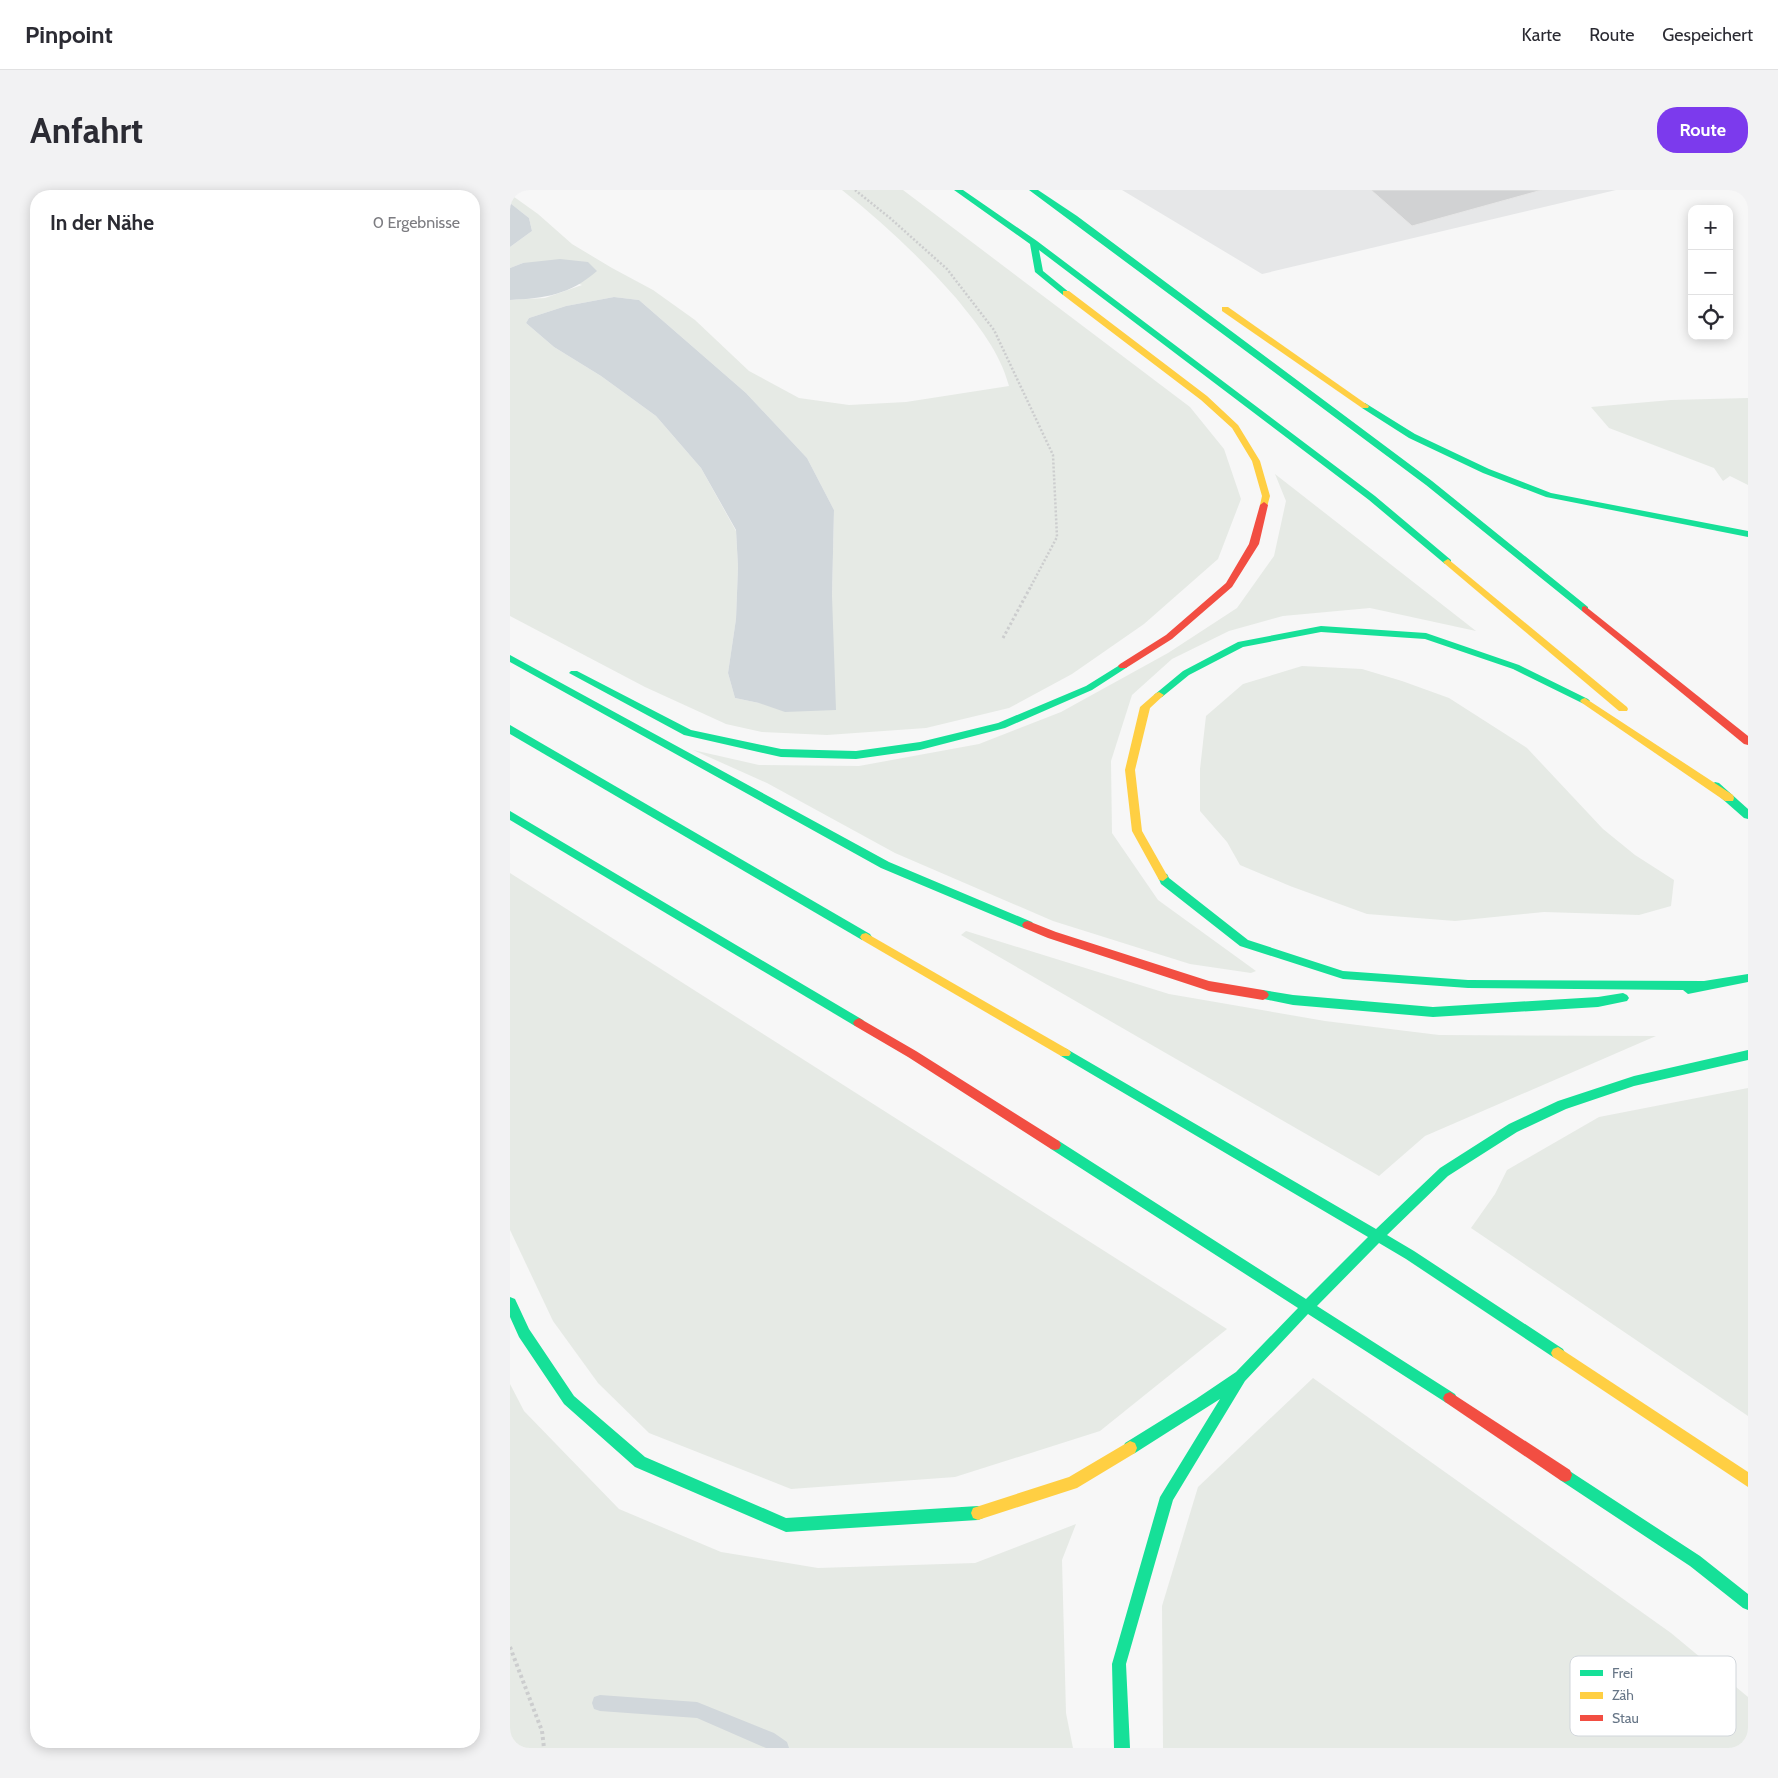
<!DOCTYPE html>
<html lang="de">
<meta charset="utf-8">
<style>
body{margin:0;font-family:Cabin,sans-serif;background:#f2f2f3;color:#2b2b33}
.controls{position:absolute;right:15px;top:15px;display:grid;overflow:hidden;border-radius:10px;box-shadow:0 2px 12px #0003}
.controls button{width:45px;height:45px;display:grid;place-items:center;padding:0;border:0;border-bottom:1px solid #e1e1e2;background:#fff;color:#2b2b33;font:25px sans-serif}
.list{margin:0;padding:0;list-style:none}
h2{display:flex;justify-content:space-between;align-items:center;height:65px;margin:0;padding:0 20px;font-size:21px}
h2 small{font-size:16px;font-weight:400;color:#7c7c81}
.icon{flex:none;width:28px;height:28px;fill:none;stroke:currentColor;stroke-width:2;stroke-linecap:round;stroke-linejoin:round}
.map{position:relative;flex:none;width:1238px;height:1558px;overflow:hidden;border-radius:20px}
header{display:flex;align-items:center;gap:30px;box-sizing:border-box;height:70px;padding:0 25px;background:#fff;border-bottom:1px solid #e1e1e2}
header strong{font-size:24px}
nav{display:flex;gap:28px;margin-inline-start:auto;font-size:18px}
.intro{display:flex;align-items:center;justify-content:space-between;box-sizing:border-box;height:120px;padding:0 30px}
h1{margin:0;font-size:35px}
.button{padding:12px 22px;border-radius:20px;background:#7c3aed;color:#fff;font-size:18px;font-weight:700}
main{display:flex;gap:30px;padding:0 30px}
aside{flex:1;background:#fff;border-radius:20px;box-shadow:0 2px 12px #0003}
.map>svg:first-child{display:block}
</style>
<header>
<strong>Pinpoint</strong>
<nav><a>Karte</a><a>Route</a><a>Gespeichert</a></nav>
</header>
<div class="intro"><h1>Anfahrt</h1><a class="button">Route</a></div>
<main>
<aside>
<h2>In der Nähe<small>0 Ergebnisse</small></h2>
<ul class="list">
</ul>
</aside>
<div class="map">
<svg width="1238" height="1558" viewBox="0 0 1238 1558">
<rect width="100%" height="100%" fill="#f7f7f7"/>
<path fill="#e6e7e8" d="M612,0H1106L752,84Z"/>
<g fill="#e6eae5" fill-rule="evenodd">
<path d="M332,0H393L680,217L714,259L731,309L708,369L634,434L562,484L499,518L416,538L317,545L252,542L216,534L135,497L0,426V110L35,108L72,95L13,73L0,78V57L22,41L19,28L0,13V4L28,24L62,54L102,78L143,100L185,130L239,181L289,208L339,215L396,212L499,196C490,162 468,135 446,108C411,68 373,33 332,0ZM104,107L129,110L236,203L297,268L324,320L322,406L249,513L225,508L218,483L226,429L228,377L226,341L191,278L146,226L91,186L44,157L16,133L19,128L56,116Z"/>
<path d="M1238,208V295L1220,286L1213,291L1204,278L1099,238L1081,217L1161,210Z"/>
<path d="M765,284L966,441L860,418L773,426L719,441L662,469L622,505L601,571L602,643L648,710L746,781L741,783L680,774L543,731L385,663L257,593L183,560L249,575L349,576L469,554L551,522L658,463L727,418L764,366L776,311Z"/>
<path d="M792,476L852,479L892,491L939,508L1017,558L1093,639L1125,665L1164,690L1161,716L1129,725L1034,722L945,731L857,724L780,696L730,675L717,652L690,621V579L696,526L733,494Z"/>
<path d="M0,683L717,1139L590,1241L445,1287L281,1299L139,1243L88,1193L43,1131L0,1040Z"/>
<path d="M456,741L659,804L815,831L929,845L1146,846L915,946L869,986L451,745Z"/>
<path d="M1238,898V1226L961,1038L985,1004L997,980L1089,927Z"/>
<path d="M803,1188L1161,1443L1238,1507V1558H653L652,1416L688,1297Z"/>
<path d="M0,1194L14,1221L109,1319L211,1362L308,1378L465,1373L566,1334L552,1370L556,1523L563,1558H0Z"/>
</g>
<g fill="#d1d7db">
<path d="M0,13L19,28L22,41L0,57Z"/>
<path d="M50,69L78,72L87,81C59,105 36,108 0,110V78L13,73Z"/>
<path d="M104,107L129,110L236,203L297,268L324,320L322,406L326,520L275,522L249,513L225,508L218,483L226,429L228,377L226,340L191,278L146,226L91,186L44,157L16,133L19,128L56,116Z"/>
</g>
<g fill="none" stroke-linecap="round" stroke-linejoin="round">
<path fill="#d1d7db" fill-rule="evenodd" d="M90,1505L187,1512L264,1543L277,1552L279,1558H256L187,1528L90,1521L84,1519L82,1513L84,1507Z"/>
</g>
<path fill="#d1d2d3" stroke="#e6e6e6" d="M861,0H1032L902,36Z"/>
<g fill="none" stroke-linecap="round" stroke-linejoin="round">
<path stroke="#cccdce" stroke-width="2.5" stroke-dasharray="2 2" stroke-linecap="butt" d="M345,0L380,28L437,79L484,140L543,265L547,347L520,398"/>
<path stroke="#cccdce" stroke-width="3" stroke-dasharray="2.5 2.5" stroke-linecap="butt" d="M493,448L521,396"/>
<path stroke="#cccdce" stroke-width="4" stroke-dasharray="3 3" stroke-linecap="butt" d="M0,1457L32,1541L34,1558"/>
<g fill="#16e098" fill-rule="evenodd">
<path d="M444,0H453L527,51L865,306L941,370V374H935L859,310L529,60L533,81L560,103L553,105L525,82L520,54Z"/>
<path d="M519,0H528L567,26L922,291L1078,417V421H1072L916,295Z"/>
<path d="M855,213L905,244L979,279L1041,303L1238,341V347L1036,307L973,283L899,248L852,218V214Z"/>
<path d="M811,436L916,443L1009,475L1078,509L1080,511L1075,514L1072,513L1003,479L915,449L811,442L733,457L679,485L652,507L649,508L644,505L673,481L728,452Z"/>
<path d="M0,465L379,672L522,732L524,735L522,738H514L371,678L0,472Z"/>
<path d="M613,473L618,476L616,478L582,500L495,538L410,560L346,569L271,567L174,545L59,483L61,481H67L181,540L271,559L346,561L410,552L488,533L576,496Z"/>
<path d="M0,535L360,744L362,747L360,750H352L0,544Z"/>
<path d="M1205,592L1209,593L1238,619V629L1234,628L1201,599L1200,596Z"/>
<path d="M0,621L353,830L355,833L353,836H345L0,630Z"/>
<path d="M653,683L657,684L659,688L738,750L833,781L958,790L1194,791L1238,784V792L1178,804L1173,800L958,798L833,789L730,756L651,694L648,687Z"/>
<path d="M753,800L783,805L923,817L1088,807L1113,803L1117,805L1119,808L1117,811L1088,817L923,827L783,815L749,808L747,805L749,802Z"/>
<path d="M555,858L866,1039L930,978L999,934L1048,911L1124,886L1238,860V870L1124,896L1056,919L1007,942L938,986L877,1045L904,1061L1053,1159L1055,1163L1053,1167L1048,1169L1043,1167L896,1069L869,1053L807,1116L945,1204L947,1208L945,1212L940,1214L935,1212L798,1124L735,1191L663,1310L616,1474L620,1558H604L602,1474L650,1307L710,1209L625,1263L620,1265L615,1263L613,1258L615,1253L686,1209L726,1182L788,1118L541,959L539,955L541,951L545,950L549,951L796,1109L858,1047L551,866L549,863L551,860Z"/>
<path d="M0,1107L5,1109L19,1139L64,1206L135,1267L276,1328L468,1316L473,1318L475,1323L473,1328L468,1330L276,1342L125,1277L54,1214L9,1147L0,1127Z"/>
<path d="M1055,1278L1190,1366L1238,1404V1420L1233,1418L1180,1376L1050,1290L1048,1285L1050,1280Z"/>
</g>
<g fill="#ffcf43" fill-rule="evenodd">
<path d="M553,101H559L697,206L728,235L750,271L760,306L757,317H751L750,315L752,306L742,271L722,238L691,210L553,105Z"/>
<path d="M712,117H718L859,216L858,218H852L712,121Z"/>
<path d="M938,369L1117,517L1118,519L1117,521H1109L935,374L933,372Z"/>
<path d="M649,502L654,505L640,518L625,580L632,641L658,687L653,691L649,690L622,641L615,580L630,517L646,503Z"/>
<path d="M1075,508L1223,605L1224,608L1223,611H1215L1072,513L1070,511L1072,509Z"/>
<path d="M356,743L559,860L561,863L559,866H551L352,750L350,747L352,744Z"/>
<path d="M1048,1157L1238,1282V1297L1043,1167L1041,1163L1043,1159Z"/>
<path d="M620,1251L625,1253L627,1258L625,1263L567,1298L468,1330L463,1328L461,1323L463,1318L559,1287Z"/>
</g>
<g fill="#f24e42" fill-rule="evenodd">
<path d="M754,312L758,315L749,354L722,397L662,449L616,478H610L608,476L610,474L656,445L716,393L739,354L750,315Z"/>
<path d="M1075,416L1238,546V555L1234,554L1072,421V417Z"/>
<path d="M518,731L546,742L699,791L753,800L757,802L759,805L757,808L753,810L699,801L538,748L514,738L512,735L514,732Z"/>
<path d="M349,828L406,861L549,951L551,955L549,959L545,960L541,959L398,867L345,836L343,833L345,830Z"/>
<path d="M940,1202L1060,1280L1062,1285L1060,1290L1055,1292L1050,1290L935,1212L933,1208L935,1204Z"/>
</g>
</g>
<rect x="1060" y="1466" width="166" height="80" rx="8" fill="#fff" stroke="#d1d6db" stroke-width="1"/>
<rect x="1070" y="1480" width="23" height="6" fill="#16e098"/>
<rect x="1070" y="1502" width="23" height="7" fill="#ffcf43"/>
<rect x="1070" y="1525" width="23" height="6" fill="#f24e42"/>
<g font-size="14" fill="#677687">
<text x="1102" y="1488">Frei</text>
<text x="1102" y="1510">Zäh</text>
<text x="1102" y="1533">Stau</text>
</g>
</svg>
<div class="controls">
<button>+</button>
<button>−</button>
<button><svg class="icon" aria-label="locate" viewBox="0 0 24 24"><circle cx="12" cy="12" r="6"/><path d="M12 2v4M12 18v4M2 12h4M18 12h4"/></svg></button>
</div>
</div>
</main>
